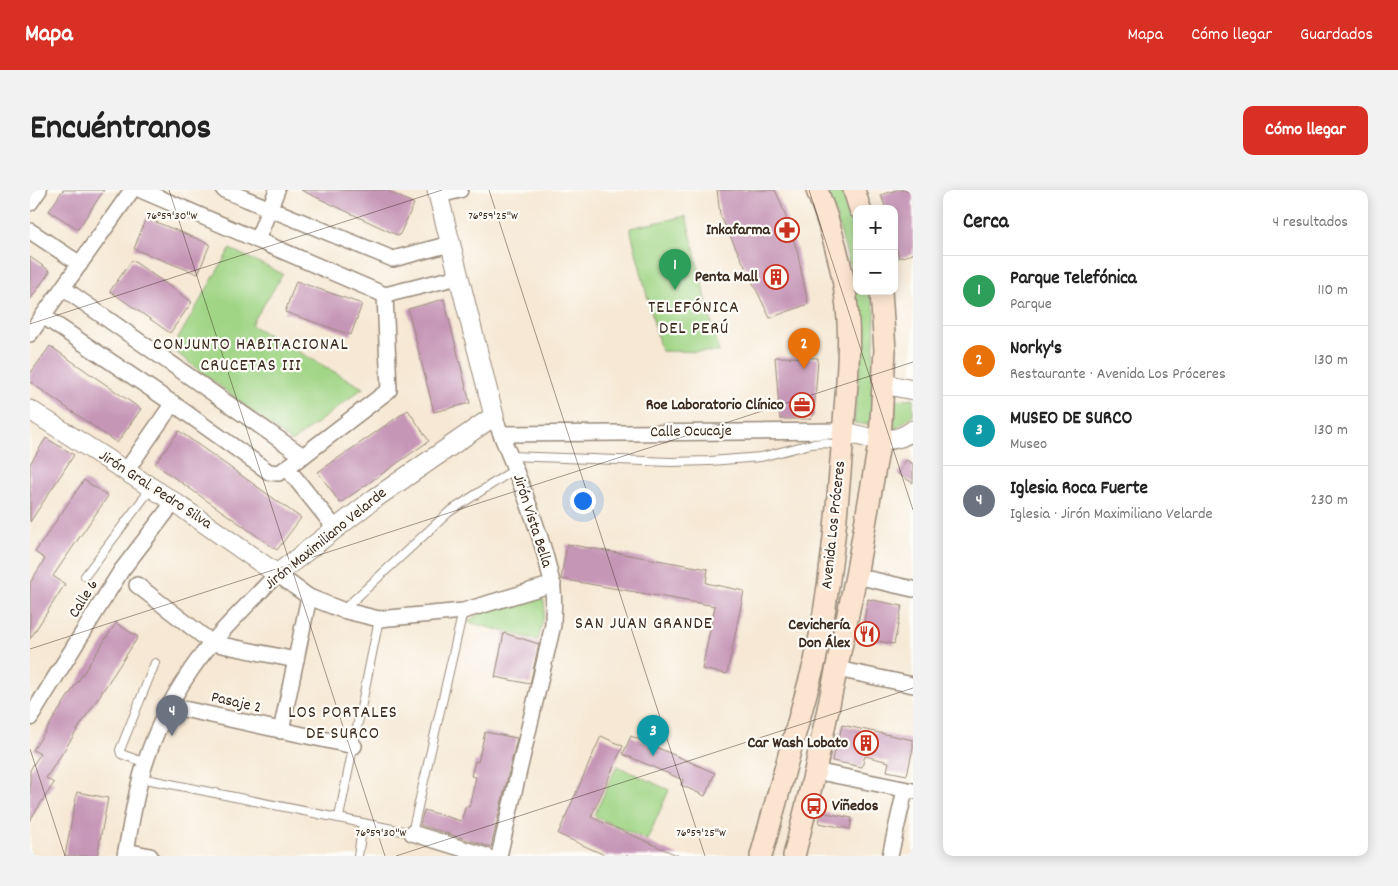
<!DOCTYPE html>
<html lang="es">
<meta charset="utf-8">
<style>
body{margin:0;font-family:Dekko,sans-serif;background:#f2f2f2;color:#222}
.controls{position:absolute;right:15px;top:15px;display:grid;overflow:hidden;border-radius:10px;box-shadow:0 2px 12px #0003}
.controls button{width:45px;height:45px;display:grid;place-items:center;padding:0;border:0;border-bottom:1px solid #e0e0e0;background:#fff;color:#222;font:25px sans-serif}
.you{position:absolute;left:552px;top:310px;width:18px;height:18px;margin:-12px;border:4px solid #fff;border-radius:50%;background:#1a73e8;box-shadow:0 0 0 8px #1a73e833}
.badge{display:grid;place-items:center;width:32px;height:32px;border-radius:50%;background:#d93025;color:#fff;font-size:16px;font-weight:700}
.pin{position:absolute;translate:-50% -41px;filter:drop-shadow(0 1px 2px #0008)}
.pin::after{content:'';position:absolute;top:26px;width:18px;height:15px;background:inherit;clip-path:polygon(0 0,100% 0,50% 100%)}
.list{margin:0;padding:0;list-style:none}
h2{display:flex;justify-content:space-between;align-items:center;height:65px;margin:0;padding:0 20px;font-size:21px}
h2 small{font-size:16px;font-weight:400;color:#767676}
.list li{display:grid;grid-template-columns:32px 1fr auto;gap:15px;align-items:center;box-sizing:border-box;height:70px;padding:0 20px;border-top:1px solid #e0e0e0}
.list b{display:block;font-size:19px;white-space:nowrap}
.list p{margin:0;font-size:16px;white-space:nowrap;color:#767676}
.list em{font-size:16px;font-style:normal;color:#767676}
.map{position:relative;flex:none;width:883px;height:666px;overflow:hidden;border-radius:10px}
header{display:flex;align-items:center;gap:30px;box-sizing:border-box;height:70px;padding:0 25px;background:#d93025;color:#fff}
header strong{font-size:24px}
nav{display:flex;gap:28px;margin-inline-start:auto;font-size:18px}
.intro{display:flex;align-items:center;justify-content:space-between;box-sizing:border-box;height:120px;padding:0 30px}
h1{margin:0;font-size:35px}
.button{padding:12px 22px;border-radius:10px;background:#d93025;color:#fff;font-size:18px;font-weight:700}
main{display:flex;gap:30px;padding:0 30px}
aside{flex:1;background:#fff;border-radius:10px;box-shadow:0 2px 12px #0003}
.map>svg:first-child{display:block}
</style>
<header>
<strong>Mapa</strong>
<nav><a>Mapa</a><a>Cómo llegar</a><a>Guardados</a></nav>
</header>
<div class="intro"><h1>Encuéntranos</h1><a class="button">Cómo llegar</a></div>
<main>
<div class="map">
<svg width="883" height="666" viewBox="0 0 883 666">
<rect width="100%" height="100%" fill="#fdfcf7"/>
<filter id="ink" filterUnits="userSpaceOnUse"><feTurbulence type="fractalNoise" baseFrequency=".02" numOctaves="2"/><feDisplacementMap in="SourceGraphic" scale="10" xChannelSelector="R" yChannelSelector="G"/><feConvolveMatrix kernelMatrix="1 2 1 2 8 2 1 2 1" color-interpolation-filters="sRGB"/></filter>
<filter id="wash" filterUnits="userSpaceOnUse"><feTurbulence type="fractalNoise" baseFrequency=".0096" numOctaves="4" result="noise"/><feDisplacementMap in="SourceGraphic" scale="20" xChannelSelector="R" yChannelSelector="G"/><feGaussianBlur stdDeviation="1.12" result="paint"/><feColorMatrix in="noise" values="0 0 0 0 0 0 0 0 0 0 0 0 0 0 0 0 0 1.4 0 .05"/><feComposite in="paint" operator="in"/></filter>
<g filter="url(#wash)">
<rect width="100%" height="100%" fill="#f6e8d4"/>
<g fill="#a0d586" stroke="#6e8052">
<path d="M797,0H813L827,37V101H840L845,123L841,235L824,233L831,165L825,94L807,29Z"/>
<path d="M656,26L689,162L631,161L600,38Z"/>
<path d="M200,59L253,84L221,135L333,198L262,252L142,159Z"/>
<path d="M883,208V225L864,240L866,210Z"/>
<path d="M504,404C508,406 513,407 514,412C517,422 510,439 508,450L437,432L453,421Z"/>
<path d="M587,576L639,600L617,650L564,626Z"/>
</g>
<g id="blocks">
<g fill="#c696b7">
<path d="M33,0H74L48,39L19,21Z"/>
<path d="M271,0H356L384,14L369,46Z"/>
<path d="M687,0H745L751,13L767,60L778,114L740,128L690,25Z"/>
<path d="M866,0H881L883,5V64L869,68L864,48V19H856L851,5Z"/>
<path d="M116,28L180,54L168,84L104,59Z"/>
<path d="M0,67L20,81L0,110Z"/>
<path d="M102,70L162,112L140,143L80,101Z"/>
<path d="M266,91L332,114L321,145L255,122Z"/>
<path d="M414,109L440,213L404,222L378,119Z"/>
<path d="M20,156L111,219L87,253L0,192V184Z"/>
<path d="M745,167L788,168L784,225L780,229H750Z"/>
<path d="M378,220L399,251L310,313L288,282Z"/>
<path d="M149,241L271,328L247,360L125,274Z"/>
<path d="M16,248L44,265L0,332V274Z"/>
<path d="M876,270L883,274V293L868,284Z"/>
<path d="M54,290L78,306L23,386L35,394L0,449V393L15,369L5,362Z"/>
<path d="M537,354L678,379L676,393L714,401L697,484L672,479L685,416L531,389Z"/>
<path d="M838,409L872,416L864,454L831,448Z"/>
<path d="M86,433L108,447L16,588L24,593L0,630V580L10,564L3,560Z"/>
<path d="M474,443L509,454L500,494L465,487Z"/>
<path d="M812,535L883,550V558L877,585L857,581L859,572L835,566L832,577L802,571L804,560L806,561Z"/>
<path d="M455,542L487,548L461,657L390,635L394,620L431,631L436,616L439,617L446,587L441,586L445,571L448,572Z"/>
<path d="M571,546L593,556L561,627L649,666H577L528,644Z"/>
<path d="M601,546L685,583L675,606L651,595L653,590L593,564Z"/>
<path d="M47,602L78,608L67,666H35Z"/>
<path d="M791,622L822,628L820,639L789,633Z"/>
</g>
</g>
</g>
<g filter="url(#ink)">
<use href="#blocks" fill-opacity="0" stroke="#988979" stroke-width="1"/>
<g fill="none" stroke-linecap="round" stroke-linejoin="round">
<defs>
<g id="service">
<path d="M480,266L641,272L680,271L731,267L781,254L794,253L811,255"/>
<path d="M55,386L122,297"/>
<path d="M313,420L419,322L485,279"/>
<path d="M116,573L91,564L90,560L125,473"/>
<path d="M111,588L382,643L433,421"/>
<path d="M309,627L349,429"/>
<path d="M328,666L333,633"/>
</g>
<g id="minor">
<path d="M194,0L363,69L420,54"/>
<path d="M409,5L430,0"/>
<path d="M0,13L9,0"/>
<path d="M0,41L50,74"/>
<path d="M227,50L247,0"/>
<path d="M33,98L273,266"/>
<path d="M355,105L428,87"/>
<path d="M13,126L148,217L239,282L249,283L273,266L359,200L355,105L111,0"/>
<path d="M0,144L102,0"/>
<path d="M464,226C485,281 510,335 522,393C525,406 523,421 523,435L469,666"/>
<path d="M471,244L813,241"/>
<path d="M257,278L306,339"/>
<path d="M96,281L143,213"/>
<path d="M826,386L883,399"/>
<path d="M107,395L182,453L266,470"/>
<path d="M807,479L883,495"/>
<path d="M140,516L324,556"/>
<path d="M0,528L91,381L144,312"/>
<path d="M251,541L279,407"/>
<path d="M785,581L883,601"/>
<path d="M382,643L456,666"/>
<path d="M96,661L120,666"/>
<path d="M95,666C100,640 104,613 111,587C121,551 139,512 161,480C185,445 218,415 247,384L279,407L312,420L349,429L433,421L523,394"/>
<path d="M860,666L875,600"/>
</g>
<g id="tertiary">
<path d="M854,192L863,196L883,200"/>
<path d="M0,220L144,312L247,384L344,309L464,226L407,0"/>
<path d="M813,241C836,248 863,257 883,240"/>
</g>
<g id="secondary">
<path d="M824,0L830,19"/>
<path d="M731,666L785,471C801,397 807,321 813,246C816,201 822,154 816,109C812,72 800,35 787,0"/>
<path d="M764,666L785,581L826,386L850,249L855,160L851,101"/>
</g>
</defs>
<use href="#service" stroke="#988979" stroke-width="10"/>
<use href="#minor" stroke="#988979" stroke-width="18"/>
<use href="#tertiary" stroke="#988979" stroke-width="21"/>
<use href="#secondary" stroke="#988979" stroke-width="24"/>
<use href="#service" stroke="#fff" stroke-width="8"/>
<use href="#minor" stroke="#fff" stroke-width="15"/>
<use href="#tertiary" stroke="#fff" stroke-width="19"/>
<use href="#secondary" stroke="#fce5d0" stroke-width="21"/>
</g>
</g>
<path fill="none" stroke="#3b2a1e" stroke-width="1" stroke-opacity="0.45" d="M139,0L355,666M459,0L675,666M779,0L883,320M0,134L412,0M0,459L883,172M0,559L35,666M366,666L883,498"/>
<defs>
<symbol id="pharmacy-ring" viewBox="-11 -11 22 22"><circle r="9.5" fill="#fdfcf7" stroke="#c8321e" stroke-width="1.5"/><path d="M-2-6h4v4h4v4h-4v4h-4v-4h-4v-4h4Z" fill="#c8321e"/></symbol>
<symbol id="building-ring" viewBox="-11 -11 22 22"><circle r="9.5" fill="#fdfcf7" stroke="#c8321e" stroke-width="1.5"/><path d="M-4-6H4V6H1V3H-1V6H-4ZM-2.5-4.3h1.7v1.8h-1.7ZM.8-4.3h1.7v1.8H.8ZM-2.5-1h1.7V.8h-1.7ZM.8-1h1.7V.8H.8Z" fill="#c8321e"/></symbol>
<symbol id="office-ring" viewBox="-11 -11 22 22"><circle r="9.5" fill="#fdfcf7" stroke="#c8321e" stroke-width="1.5"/><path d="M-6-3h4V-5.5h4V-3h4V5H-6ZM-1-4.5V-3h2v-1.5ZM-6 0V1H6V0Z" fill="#c8321e"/></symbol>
<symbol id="restaurant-ring" viewBox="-11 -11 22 22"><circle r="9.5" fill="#fdfcf7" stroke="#c8321e" stroke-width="1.5"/><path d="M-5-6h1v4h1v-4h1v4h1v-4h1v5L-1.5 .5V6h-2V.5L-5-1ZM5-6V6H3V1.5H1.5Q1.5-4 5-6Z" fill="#c8321e"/></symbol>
<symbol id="bus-ring" viewBox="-11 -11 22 22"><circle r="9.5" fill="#fdfcf7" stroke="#c8321e" stroke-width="1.5"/><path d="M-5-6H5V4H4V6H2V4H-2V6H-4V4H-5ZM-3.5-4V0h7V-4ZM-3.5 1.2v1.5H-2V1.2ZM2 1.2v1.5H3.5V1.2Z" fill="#c8321e"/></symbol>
</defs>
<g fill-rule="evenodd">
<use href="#pharmacy-ring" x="743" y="26" width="28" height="28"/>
<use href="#building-ring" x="732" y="73" width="28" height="28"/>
<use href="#office-ring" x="758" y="201" width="28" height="28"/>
<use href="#restaurant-ring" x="823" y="430" width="28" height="28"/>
<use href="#building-ring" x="822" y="539" width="28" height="28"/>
<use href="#bus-ring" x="770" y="602" width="28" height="28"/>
</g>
<g text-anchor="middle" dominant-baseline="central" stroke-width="4.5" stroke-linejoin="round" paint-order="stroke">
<g font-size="16" font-weight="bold" fill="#3b2a1e" stroke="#fdfcf7" text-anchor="end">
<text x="740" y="40">Inkafarma</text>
<text x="728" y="87">Penta Mall</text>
<text x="754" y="215">Roe Laboratorio Clínico</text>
<text x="820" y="435">Cevichería<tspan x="820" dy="18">Don Álex</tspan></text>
<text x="818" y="553">Car Wash Lobato</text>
<text x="802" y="616" text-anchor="start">Viñedos</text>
</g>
<g font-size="16" fill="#3b2a1e" stroke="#fdfcf7">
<text transform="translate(661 242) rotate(-1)">Calle Ocucaje</text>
<text transform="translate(125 300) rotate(33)">Jirón Gral. Pedro Silva</text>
<text transform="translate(502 331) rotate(72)">Jirón Vista Bella</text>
<text transform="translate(804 335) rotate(-84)">Avenida Los Próceres</text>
<text transform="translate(296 349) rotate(-39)">Jirón Maximiliano Velarde</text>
<text transform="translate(54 409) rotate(-58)">Calle 6</text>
<text transform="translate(206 513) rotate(13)">Pasaje 2</text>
</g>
<g font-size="18" letter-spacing="1" fill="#3b2a1e" stroke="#fdfcf7">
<text x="664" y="118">TELEFÓNICA<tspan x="664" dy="21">DEL PERÚ</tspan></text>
<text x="221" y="155">CONJUNTO HABITACIONAL<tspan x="221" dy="21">CRUCETAS III</tspan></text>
<text x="614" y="434">SAN JUAN GRANDE</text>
<text x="313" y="523">LOS PORTALES<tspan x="313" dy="21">DE SURCO</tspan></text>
</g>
</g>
<g font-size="12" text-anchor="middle" fill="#3b2a1e" stroke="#fdfcf7" stroke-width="4.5" stroke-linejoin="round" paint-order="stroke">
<text x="142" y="29">76°59'30"W</text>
<text x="463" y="29">76°59'25"W</text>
<text x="351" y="646">76°59'30"W</text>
<text x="671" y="646">76°59'25"W</text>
</g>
</svg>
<div class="controls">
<button>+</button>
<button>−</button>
</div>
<div class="you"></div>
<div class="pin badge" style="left:645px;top:100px;background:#2e9e5b">1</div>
<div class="pin badge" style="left:774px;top:179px;background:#e8710a">2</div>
<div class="pin badge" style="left:623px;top:566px;background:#0f9aa8">3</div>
<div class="pin badge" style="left:142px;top:546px;background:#6b7280">4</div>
</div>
<aside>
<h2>Cerca<small>4 resultados</small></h2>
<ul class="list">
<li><span class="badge" style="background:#2e9e5b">1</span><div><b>Parque Telefónica</b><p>Parque</p></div><em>110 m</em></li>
<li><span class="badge" style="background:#e8710a">2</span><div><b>Norky's</b><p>Restaurante · Avenida Los Próceres</p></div><em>130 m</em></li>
<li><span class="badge" style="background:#0f9aa8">3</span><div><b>MUSEO DE SURCO</b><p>Museo</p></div><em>130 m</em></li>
<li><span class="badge" style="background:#6b7280">4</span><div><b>Iglesia Roca Fuerte</b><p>Iglesia · Jirón Maximiliano Velarde</p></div><em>230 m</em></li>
</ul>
</aside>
</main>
